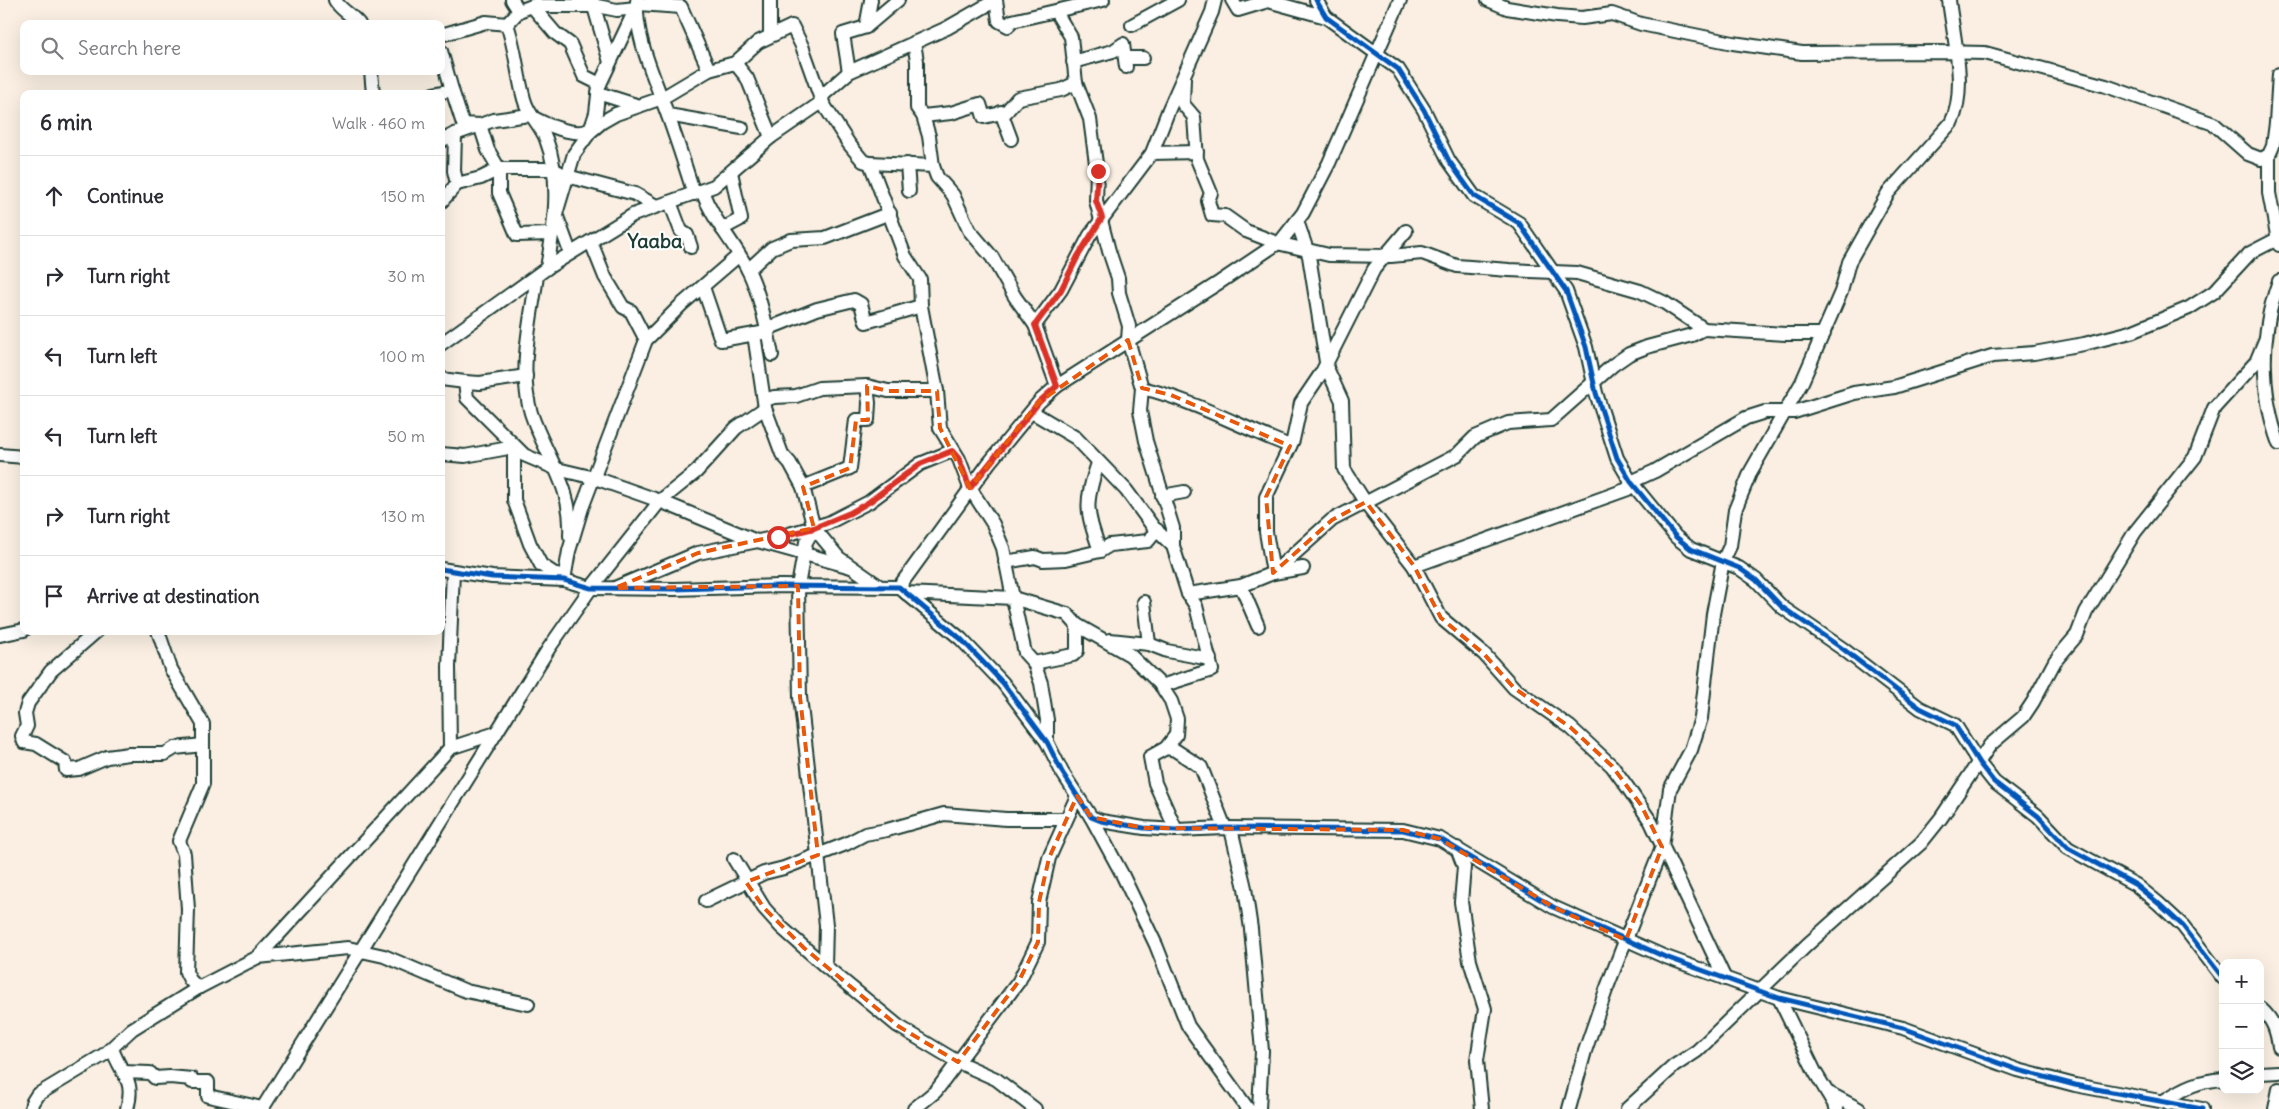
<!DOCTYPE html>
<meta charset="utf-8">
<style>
body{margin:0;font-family:Delius,sans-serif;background:#f7f7f7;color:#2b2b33}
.controls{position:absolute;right:15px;bottom:15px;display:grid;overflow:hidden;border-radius:10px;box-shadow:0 5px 20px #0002}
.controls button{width:45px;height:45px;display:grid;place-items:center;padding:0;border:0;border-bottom:1px solid #e1e1e2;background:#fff;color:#2b2b33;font:25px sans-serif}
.stop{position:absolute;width:15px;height:15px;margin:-11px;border:4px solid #d93025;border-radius:50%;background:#fff}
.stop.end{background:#d93025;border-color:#fff;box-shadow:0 1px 5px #0008}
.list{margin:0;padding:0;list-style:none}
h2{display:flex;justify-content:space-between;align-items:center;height:65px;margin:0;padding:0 20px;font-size:21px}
h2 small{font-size:16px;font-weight:400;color:#7c7c81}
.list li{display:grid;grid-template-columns:32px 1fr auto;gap:15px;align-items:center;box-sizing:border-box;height:80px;padding:0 20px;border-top:1px solid #e1e1e2}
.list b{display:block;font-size:19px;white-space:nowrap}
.list em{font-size:16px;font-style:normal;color:#7c7c81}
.icon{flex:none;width:28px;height:28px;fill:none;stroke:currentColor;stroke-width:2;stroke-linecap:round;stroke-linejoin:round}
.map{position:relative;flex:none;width:2279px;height:1109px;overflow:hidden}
.search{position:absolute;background:#fff;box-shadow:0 5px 20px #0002;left:20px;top:20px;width:425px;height:55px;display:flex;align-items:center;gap:12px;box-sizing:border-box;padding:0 18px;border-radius:10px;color:#7c7c81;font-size:19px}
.panel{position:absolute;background:#fff;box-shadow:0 5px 20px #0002;left:20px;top:90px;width:425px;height:545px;border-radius:10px}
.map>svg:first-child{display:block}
</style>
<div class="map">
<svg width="2279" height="1109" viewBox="0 0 2279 1109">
<rect width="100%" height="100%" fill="#faefe2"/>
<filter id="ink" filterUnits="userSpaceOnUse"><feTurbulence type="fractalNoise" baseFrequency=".02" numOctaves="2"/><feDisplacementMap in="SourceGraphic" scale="10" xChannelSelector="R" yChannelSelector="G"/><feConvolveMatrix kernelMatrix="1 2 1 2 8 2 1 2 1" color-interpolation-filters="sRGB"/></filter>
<g filter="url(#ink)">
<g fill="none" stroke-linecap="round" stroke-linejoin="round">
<defs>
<g id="minor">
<path d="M335,0C340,10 351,14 359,24"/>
<path d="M512,0L519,11"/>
<path d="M592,0L610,62"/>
<path d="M996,0L999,21L1008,26L1012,21L1103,0"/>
<path d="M1232,0L1238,10L1268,1L1326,17"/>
<path d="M1316,0L1326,17L1398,69L1424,110L1449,161L1474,196L1519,223L1566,291L1586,347L1596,393L1617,458L1631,482L1676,537L1691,549L1739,568L1756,580L1782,607L1843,649L1920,708L1955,725L1979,763L1994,782L2038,816L2068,848L2136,885L2158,903L2183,926L2223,978"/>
<path d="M1488,0L1507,8L1557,16L1582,18L1612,14L1641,24L1733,43L1802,53L1937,52L1985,53L2106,86L2214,124L2248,154L2261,159L2269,155"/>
<path d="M637,1C635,35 651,69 662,100C674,130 684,162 694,194"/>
<path d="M537,4L532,6L555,33L570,44L584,76L600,84"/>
<path d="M639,4L681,7L709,70"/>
<path d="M1056,12L1071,37L1076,83L1090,119L1097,171L1096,201L1109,251L1118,278L1119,293L1129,326L1128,340L1142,388L1140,411L1146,441L1173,528V546"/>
<path d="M1132,25L1178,0"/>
<path d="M866,27L871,0"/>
<path d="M441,35L486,22L507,24"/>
<path d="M770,35V0"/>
<path d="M914,43L917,61V108L923,116L929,136L933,166"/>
<path d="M441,51L452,90"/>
<path d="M1125,58H1143"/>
<path d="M1073,62L1113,51L1123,44L1126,67"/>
<path d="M735,63L747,78L771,137"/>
<path d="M371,71L373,94"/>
<path d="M849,72L843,34L866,27L898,0"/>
<path d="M2279,74L2276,123L2273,146L2269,155V193L2279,245"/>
<path d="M1184,78L1183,104L1194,117L1197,159L1211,193L1208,201L1212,215L1225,216L1246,231L1277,243L1329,255L1391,256L1422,253L1457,266L1509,270L1577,273L1640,291L1665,303L1704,329L1786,334H1824"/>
<path d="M598,93L639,106"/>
<path d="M433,94L452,90L463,124L480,125L488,150L499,169V193L517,235L551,234"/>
<path d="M1001,112L1011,139"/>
<path d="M668,115L742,128"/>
<path d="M923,116L951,113L980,104L984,117L1006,112L1018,98L1061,90L1076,83"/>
<path d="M590,131L596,113L599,86L636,8"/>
<path d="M455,134L454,171L457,184"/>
<path d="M441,141L455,134L494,120L529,115C542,123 577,139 590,129"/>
<path d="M1152,153L1197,152"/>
<path d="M870,163L933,166L937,177L953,195L969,230L992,257L1015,297L1035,325L1057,386"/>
<path d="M907,164L909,191"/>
<path d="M702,191C713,221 734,242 748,270C759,291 768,331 772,355"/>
<path d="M441,202L457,184L481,178L499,169H553L567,176L635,194L656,206"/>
<path d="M670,202L681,231L687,235L691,247"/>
<path d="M1297,221L1309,256L1327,368L1342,401L1344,469L1369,508L1414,566L1441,618L1484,654L1514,688L1570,727L1612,766L1628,788L1651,822L1725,979"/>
<path d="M722,229L741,219L731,172"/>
<path d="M591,242L605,277L623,307L631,311L646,340"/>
<path d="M570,252L556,214L574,154L590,132L602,122L616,114L662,98L709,70L735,63L758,42L792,26L802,46L822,102L849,144L863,161L870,163L905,256L920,279L921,306L937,391L940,428L959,459L970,488L993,524L1003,548L1013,598L1067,614L1077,625L1130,655L1160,684L1171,701L1177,719L1176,735L1166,748L1150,757L1155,783L1176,830"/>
<path d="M547,268C554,226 562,180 546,139C540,124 528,115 524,99C517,74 516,50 507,24L519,11L532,6H597L617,10L636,8"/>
<path d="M748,270L772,248L791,240L825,238L890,213"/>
<path d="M537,276C531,320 518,370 531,413C545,456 573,485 570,536"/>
<path d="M2279,281C2260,332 2260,392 2279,444"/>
<path d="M703,287L721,340L767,332L772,327L817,309L854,300L861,304L866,322L921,306"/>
<path d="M1035,325L1061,290L1090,235L1152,153L1169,109L1212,12L1215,0"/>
<path d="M754,334L765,408L782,454L790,463L803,487L814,528L839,558L879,586"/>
<path d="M441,344L547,268L633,215L714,186L771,137L822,102L823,95L849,72L947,28L996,0"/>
<path d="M441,379L465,382L467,398L524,455L557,469L595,478L660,501L754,540L851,567"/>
<path d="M465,382L480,383L526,376"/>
<path d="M1142,388C1193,400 1240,427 1290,446"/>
<path d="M765,400L774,397L796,396L819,388L867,386L888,391H937"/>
<path d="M1032,412L1076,438L1126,490L1154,528L1173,546L1188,594L1196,606L1212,670L1161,686"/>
<path d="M514,447V500L530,544L541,565L564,580L569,551L582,508L646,340L681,305L738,256"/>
<path d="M441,454L465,456L514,447"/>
<path d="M0,455L24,457"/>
<path d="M803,487L850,468L856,420H868L869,403L867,386"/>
<path d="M1162,496L1184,492"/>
<path d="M814,528L806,542L798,586L800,697L826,925L825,966"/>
<path d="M1100,551L1110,545L1148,541L1157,530"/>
<path d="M1005,562L1035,557L1043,560L1066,559L1100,551C1086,510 1084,505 1098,463"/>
<path d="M1414,566L1628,489L1631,482L1655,471L1746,418L1765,412H1794L1854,393L1894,387L1992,356L2034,353L2084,344L2131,332L2189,308L2214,292L2250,253L2279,238"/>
<path d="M441,569L492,577L564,580L591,588L674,589L779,586L899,587L961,639L1003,683L1047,742L1062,772L1091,817L1101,821L1144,828L1176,830L1225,828L1403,830L1440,839L1553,907L1663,956L1779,998L1903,1028L2018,1070L2075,1085L2202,1109"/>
<path d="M1273,573L1332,520L1457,455L1475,437L1508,423L1551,420L1613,365L1629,354L1647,347L1692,335L1704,329"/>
<path d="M1273,573L1266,532V497L1293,440L1301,403L1322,372L1374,269L1406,231"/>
<path d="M1241,586L1258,626"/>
<path d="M617,587L698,553L778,537L828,523L869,502L920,464L952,451"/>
<path d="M899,587L989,463L1039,402L1057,386L1220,282L1281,241L1303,213L1329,163L1400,0"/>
<path d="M906,593L1013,598L1025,653L1034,663L1041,683L1047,720V742"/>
<path d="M1188,594L1241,586L1273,573L1303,568"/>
<path d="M1144,602L1149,644"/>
<path d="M97,631L51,671L28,703L25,713L27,726L22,736L24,742L36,744L65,762L66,770L79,769L107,757L129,754H165L175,748L203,745"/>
<path d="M158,631L171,669L203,724V784L179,841L184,854L188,909L186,972L190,980L198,988"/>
<path d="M0,635L24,630"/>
<path d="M1110,640L1149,644L1167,651L1210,659"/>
<path d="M1034,663L1073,655L1077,651V625"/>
<path d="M450,748L449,667L453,571"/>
<path d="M1166,748L1175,750L1201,767L1225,828"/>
<path d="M1091,817L1122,874L1156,945L1188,1026L1248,1109"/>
<path d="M1231,829L1245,888L1251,929L1262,1051L1259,1109"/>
<path d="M1457,848L1464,867L1461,902L1470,961L1485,1009L1477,1060L1482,1109"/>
<path d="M734,859L764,908L781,927L825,966L898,1026L958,1062L996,1079L1035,1109"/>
<path d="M706,901L764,873L784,868L846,844L865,834L887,830L944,814L1006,819H1065"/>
<path d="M258,957L348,948L384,956L466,991L528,1004"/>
<path d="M1779,998L1815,1072L1837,1109"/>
<path d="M2260,1008C2273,1019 2277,1031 2279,1047"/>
<path d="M112,1048C120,1074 136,1078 127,1109"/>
<path d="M123,1072L150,1073L155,1078L170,1077L192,1079V1082H208V1096L262,1108"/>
<path d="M2260,1073L2279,1072"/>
<path d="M1827,1092L1859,1109"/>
<path d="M2168,1104L2165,1100C2186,1087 2198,1081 2223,1079"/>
<path d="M31,1109L32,1103L37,1095L105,1054L132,1029L198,988L258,957L450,748L496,733"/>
<path d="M262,1109L549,648L591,588L660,501L696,472L736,428L765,408"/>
<path d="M914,1109L936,1091L1019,981L1038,942L1039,902L1049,858L1077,796"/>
<path d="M1569,1109L1585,1051L1606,990L1662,847L1670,789L1691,750L1701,718L1713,614L1723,561L1730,546L1735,510L1751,471L1802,382L1841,292L1849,262L1888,193L1951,123C1968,90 1953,36 1949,0"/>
<path d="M1627,1109L1674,1066L1697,1051L1808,944L1921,843L1941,818L1990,745L2023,717L2033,702L2055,661L2077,635L2086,612L2135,532L2195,457L2214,408L2256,362L2266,338"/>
<path d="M2275,1109L2279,1089"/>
</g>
</defs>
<use href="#minor" stroke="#1f3d34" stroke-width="16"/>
<use href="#minor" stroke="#fff" stroke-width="12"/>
<defs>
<g id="cycleway">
<path d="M1316,0L1326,17L1398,69L1424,110L1449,161L1474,196L1519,223L1566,291L1586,347L1596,393L1617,458L1631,482L1676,537L1691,549L1739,568L1756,580L1782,607L1843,649L1920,708L1955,725L1979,763L1994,782L2038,816L2068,848L2136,885L2158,903L2183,926L2223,978"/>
<path d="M441,569L492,577L564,580L591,588L674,589L779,586L899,587L961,639L1003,683L1047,742L1062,772L1091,817L1101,821L1144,828L1176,830L1225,828L1403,830L1440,839L1553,907L1663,956L1779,998L1903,1028L2018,1070L2075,1085L2202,1109"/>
</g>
</defs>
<use href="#cycleway" stroke="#fff" stroke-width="8"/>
<use href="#cycleway" stroke="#0057b8" stroke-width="5"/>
</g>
</g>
<g fill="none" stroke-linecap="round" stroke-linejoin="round" filter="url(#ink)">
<path stroke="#d93025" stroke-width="6" d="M778,537L814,528L850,513L869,502L920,464L952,451L959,459L970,488L1039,402L1057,386L1035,325L1061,290L1078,256L1102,218L1096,201L1098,171"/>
</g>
<path fill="none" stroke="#e8590c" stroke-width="4" stroke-dasharray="10 6" stroke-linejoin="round" d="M1128,340L1142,388L1171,395L1290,446L1266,497L1273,573L1332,520L1366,502L1414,566L1441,618L1484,654L1514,688L1570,727L1612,766L1641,805L1662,847L1626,940L1553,907L1440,839L1403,830L1144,828L1091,817L1077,796L1049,858L1039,902L1038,942L1019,981L958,1062L898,1026L804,948L764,908L746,882L818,855L800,697L798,586L615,588L698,553L814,528L803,487L850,468L856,420H868L867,386L888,391H937L940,428L970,488L1039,402Z"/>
<g text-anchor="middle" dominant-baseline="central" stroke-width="4" stroke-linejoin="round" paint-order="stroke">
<g font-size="20" font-weight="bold" fill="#1f3d34" stroke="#fff">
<text x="655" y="240">Yaaba</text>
</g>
</g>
</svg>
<div class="controls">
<button>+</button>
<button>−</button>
<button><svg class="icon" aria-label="layers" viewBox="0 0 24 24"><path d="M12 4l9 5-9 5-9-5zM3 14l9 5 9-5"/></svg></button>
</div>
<div class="stop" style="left:778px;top:537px"></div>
<div class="stop end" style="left:1098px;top:171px"></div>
<div class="search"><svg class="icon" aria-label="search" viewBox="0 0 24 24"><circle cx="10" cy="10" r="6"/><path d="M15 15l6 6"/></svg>Search here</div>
<section class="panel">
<h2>6 min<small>Walk · 460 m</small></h2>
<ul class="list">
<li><svg class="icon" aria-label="ahead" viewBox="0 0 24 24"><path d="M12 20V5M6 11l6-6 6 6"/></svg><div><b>Continue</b></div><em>150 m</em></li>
<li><svg class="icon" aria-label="right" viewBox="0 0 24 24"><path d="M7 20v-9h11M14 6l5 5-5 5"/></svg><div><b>Turn right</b></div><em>30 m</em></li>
<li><svg class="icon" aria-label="left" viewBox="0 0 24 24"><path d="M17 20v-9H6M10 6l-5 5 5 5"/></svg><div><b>Turn left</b></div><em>100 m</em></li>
<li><svg class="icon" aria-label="left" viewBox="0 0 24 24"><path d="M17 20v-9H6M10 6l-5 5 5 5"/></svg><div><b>Turn left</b></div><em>50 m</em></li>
<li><svg class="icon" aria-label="right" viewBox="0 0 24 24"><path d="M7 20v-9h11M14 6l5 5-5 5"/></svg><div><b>Turn right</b></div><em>130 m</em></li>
<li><svg class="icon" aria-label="arrive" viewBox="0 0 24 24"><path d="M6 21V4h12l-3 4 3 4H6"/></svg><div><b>Arrive at destination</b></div></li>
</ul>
</section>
</div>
